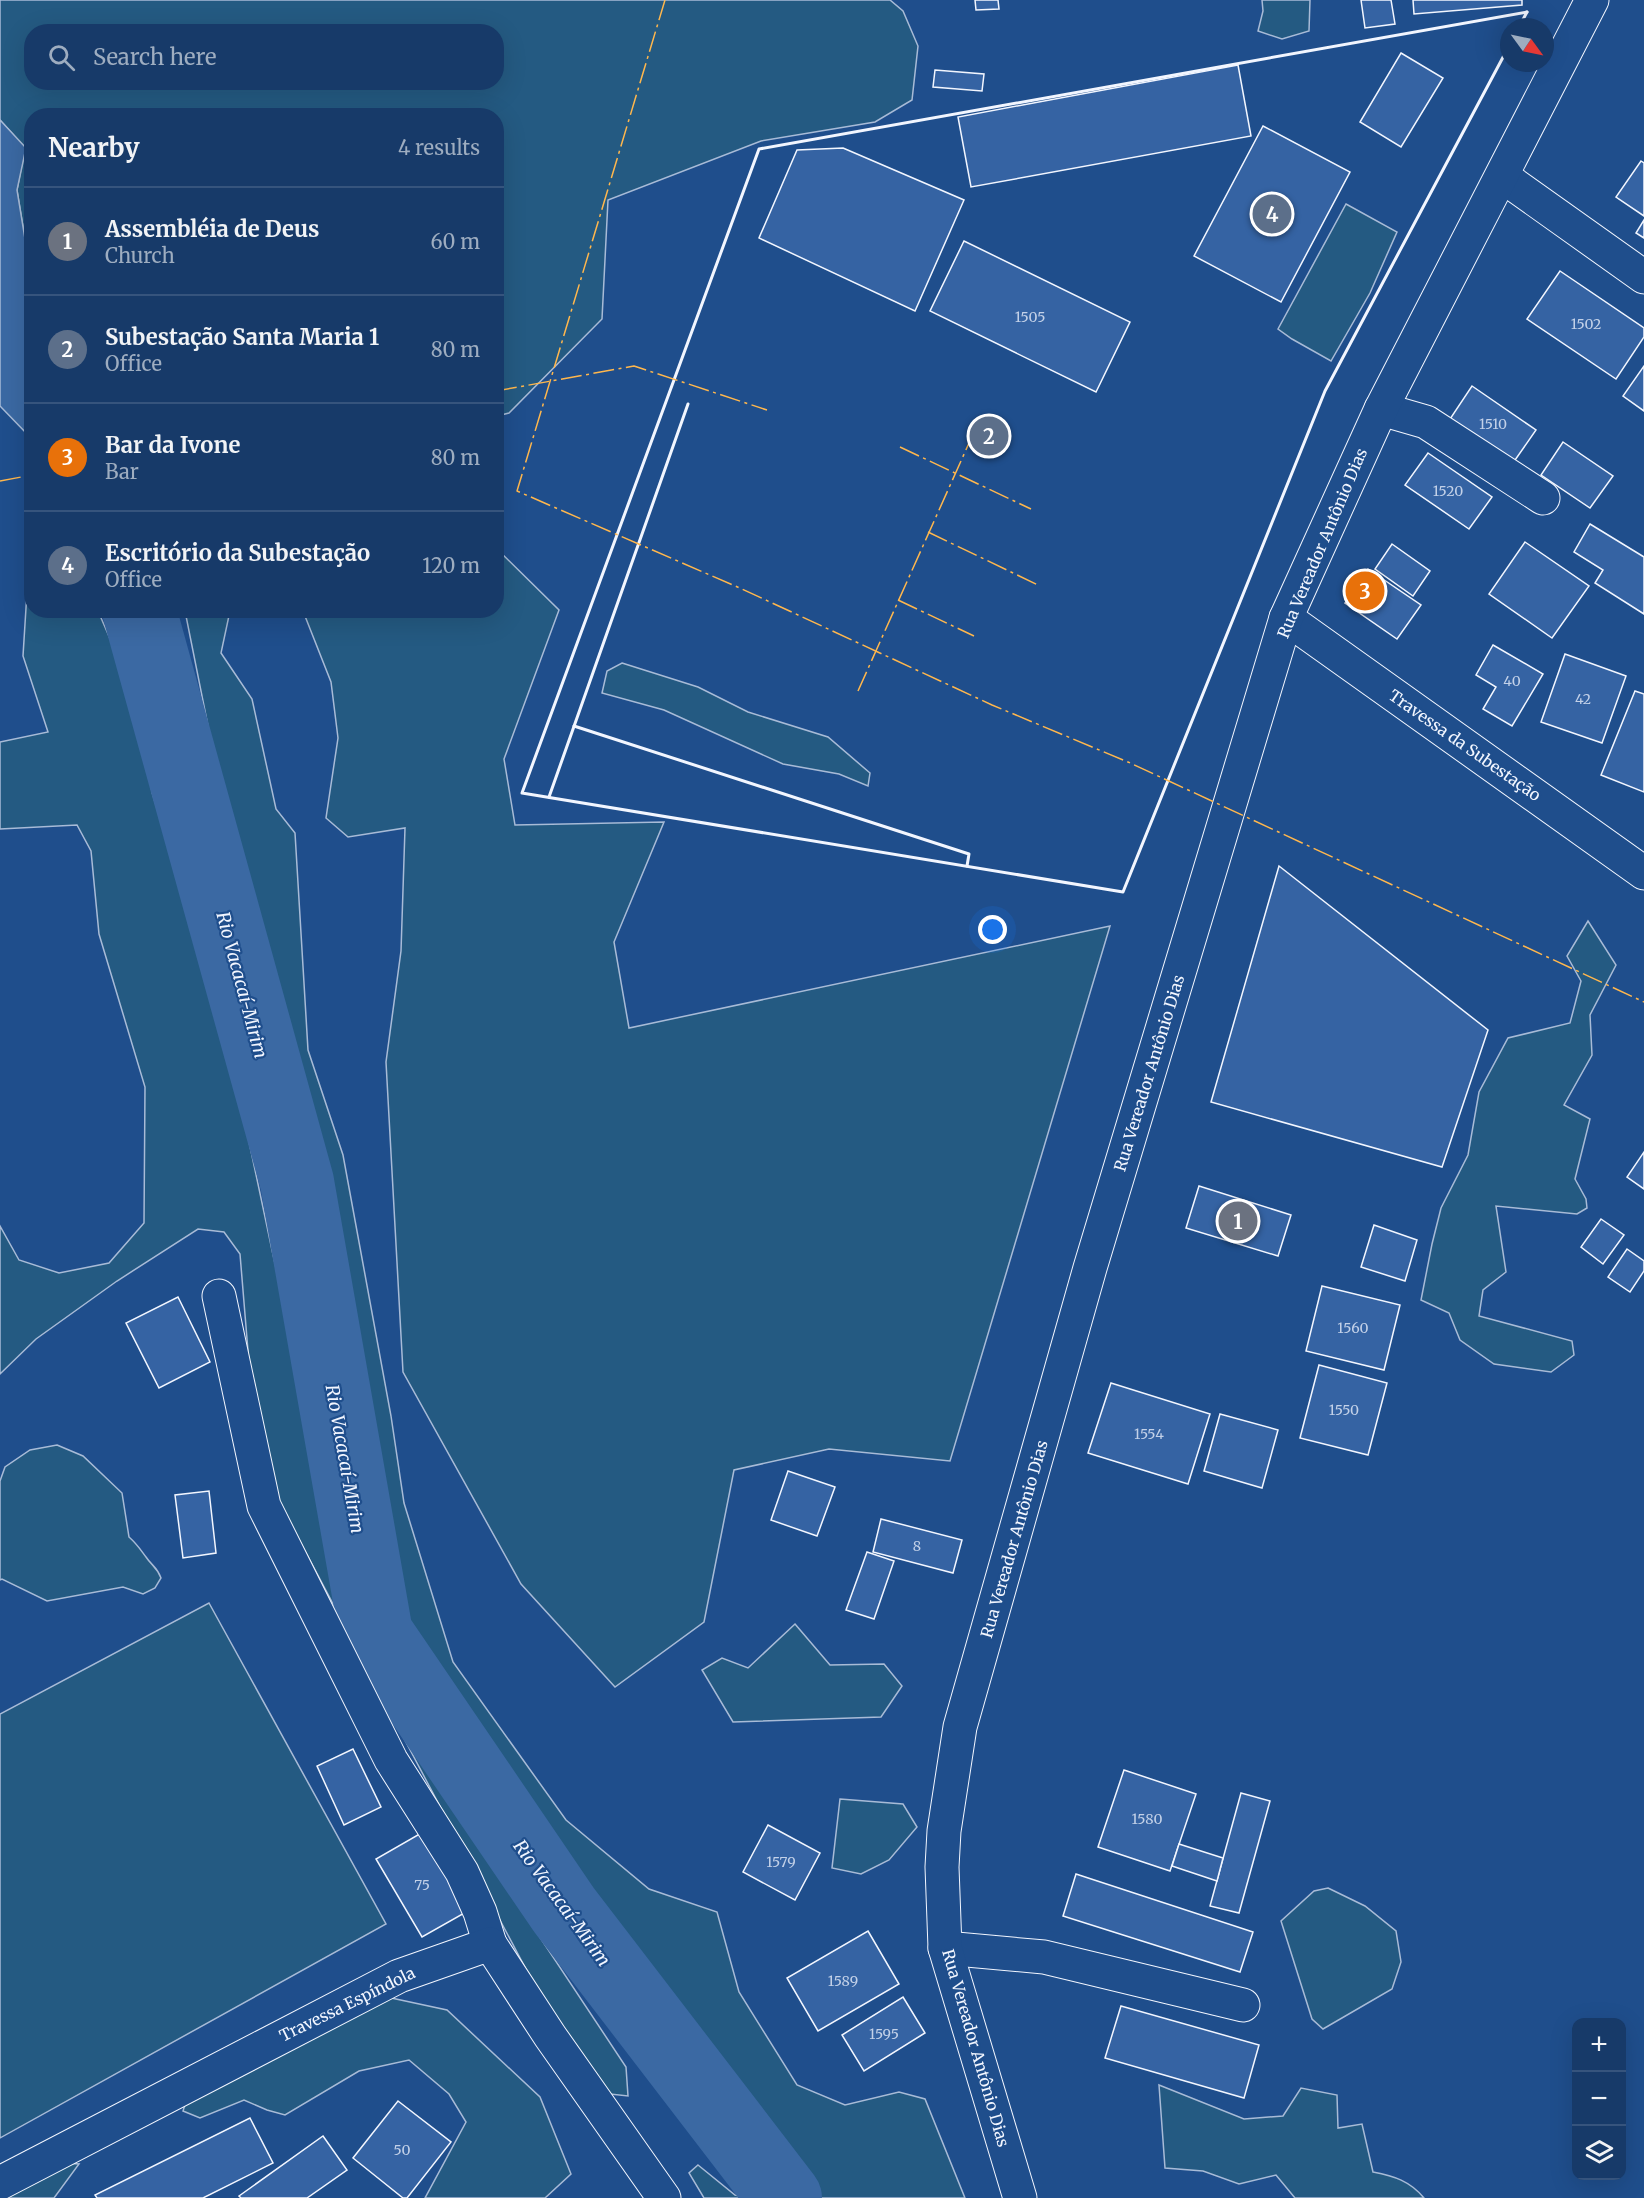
<!DOCTYPE html>
<meta charset="utf-8">
<style>
body{margin:0;font-family:Merriweather,serif;background:#20416f;color:#f1f3f6}
.controls{position:absolute;right:18px;bottom:18px;display:grid;overflow:hidden;border-radius:12px;box-shadow:0 6px 24px #0002}
.controls button{width:54px;height:54px;display:grid;place-items:center;padding:0;border:0;border-bottom:2px solid #36547d;background:#173a69;color:#f1f3f6;font:30px sans-serif}
.compass{position:absolute;left:1500px;top:18px;width:54px;height:54px;border-radius:50%;background:#173a69;box-shadow:0 6px 24px #0002;rotate:123deg}
.you{position:absolute;left:993px;top:930px;width:21px;height:21px;margin:-15px;border:4px solid #fff;border-radius:50%;background:#1a73e8;box-shadow:0 0 0 9px #1a73e833}
.badge{display:grid;place-items:center;width:39px;height:39px;border-radius:50%;background:#ffb74d;color:#fff;font-size:20px;font-weight:700}
.pin{position:absolute;translate:-50% -50%;border:3px solid #fff;box-shadow:0 2px 6px #0006}
.list{margin:0;padding:0;list-style:none}
h2{display:flex;justify-content:space-between;align-items:center;height:78px;margin:0;padding:0 24px;font-size:26px}
h2 small{font-size:20px;font-weight:400;color:#9eadc0}
.list li{display:grid;grid-template-columns:39px 1fr auto;gap:18px;align-items:center;box-sizing:border-box;height:108px;padding:0 24px;border-top:2px solid #36547d}
.list b{display:block;font-size:22px;white-space:nowrap}
.list p{margin:0;font-size:20px;white-space:nowrap;color:#9eadc0}
.list em{font-size:20px;font-style:normal;color:#9eadc0}
.icon{flex:none;width:33px;height:33px;fill:none;stroke:currentColor;stroke-width:2;stroke-linecap:round;stroke-linejoin:round}
.map{position:relative;flex:none;width:1644px;height:2198px;overflow:hidden}
.search{position:absolute;background:#173a69;box-shadow:0 6px 24px #0002;left:24px;top:24px;width:480px;height:66px;display:flex;align-items:center;gap:15px;box-sizing:border-box;padding:0 21px;border-radius:24px;color:#9eadc0;font-size:22px}
.panel{position:absolute;background:#173a69;box-shadow:0 6px 24px #0002;left:24px;top:108px;width:480px;height:510px;border-radius:24px}
.map>svg:first-child{display:block}
</style>
<div class="map">
<svg width="1644" height="2198" viewBox="0 0 1644 2198">
<rect width="100%" height="100%" fill="#1f4e8c"/>
<g fill="#245a82" stroke="#a8bbd7" stroke-width="1.5" fill-rule="evenodd">
<path d="M0,0H890L903,11L918,46L912,100L875,122L761,141L608,200L602,319L509,413L497,416L496,116H32L31,257L27,251L17,190L25,148L0,120ZM32,32H496V82H32Z"/>
<path d="M1262,0H1310L1309,31L1282,39L1258,31L1263,11Z"/>
<path d="M1346,204L1397,232L1370,293L1331,361L1292,339L1278,329Z"/>
<path d="M497,549L559,610L504,759L515,825L664,822L614,942L629,1028L1110,926L950,1461L829,1449L734,1470L704,1622L615,1687L521,1584L403,1372L386,1062L401,951L405,828L348,837L326,818L338,738L331,682L303,611L496,610Z"/>
<path d="M31,573L32,610L98,611L118,657L134,679L152,792L226,1033L272,1250L354,1612L419,1744L504,1883L626,2067L628,2096L601,2093L557,2028L257,1460L240,1254L224,1232L198,1229L117,1281L36,1339L0,1374V1226L19,1260L59,1273L109,1263L144,1223L145,1087L99,934L91,851L77,825L0,829V742L48,732L23,656L28,576Z"/>
<path d="M185,611H230L221,653L252,699L276,809L295,833L308,1050L343,1155L391,1416L404,1503L453,1662L566,1820L649,1889L717,1912L739,1992L797,2085L845,2105L899,2092L925,2099L965,2198H821L791,2188L446,1703L395,1622L359,1420L286,1116Z"/>
<path d="M622,663L698,687L748,712L828,737L870,773L868,786L839,774L783,764L664,710L602,693L607,671Z"/>
<path d="M1588,921L1616,965L1590,1015L1592,1055L1564,1105L1590,1119L1575,1179L1586,1199L1587,1208L1577,1214L1496,1206L1506,1272L1483,1290L1479,1316L1572,1341L1574,1355L1551,1372L1494,1364L1460,1340L1449,1313L1421,1300L1432,1244L1441,1208L1468,1155L1479,1092L1508,1038L1570,1023L1581,981L1567,956Z"/>
<path d="M57,1445L83,1456L122,1493L129,1537C137,1544 140,1549 146,1557C152,1566 157,1567 161,1578L155,1588L143,1594L123,1587L47,1601L2,1579L0,1580V1481L5,1467L30,1450Z"/>
<path d="M209,1603L386,1924L0,2138V1714Z"/>
<path d="M795,1624L830,1665L884,1664L902,1686L881,1717L733,1722L702,1670L722,1658L748,1668Z"/>
<path d="M840,1799L903,1804L917,1827L889,1860L861,1874L832,1868Z"/>
<path d="M1328,1888L1365,1906L1396,1931L1401,1962L1392,1989L1323,2029L1312,2019L1281,1921L1314,1891Z"/>
<path d="M382,1996L447,2010L540,2097L571,2174L545,2198H425L466,2122L449,2094L409,2060L359,2071L285,2115L267,2110L244,2100L200,2118L183,2111L187,2098Z"/>
<path d="M1159,2085L1244,2119L1283,2116L1301,2088L1337,2095L1338,2128L1362,2124L1373,2172C1394,2176 1410,2181 1424,2198H1295L1276,2175L1239,2184L1203,2171L1165,2168Z"/>
<path d="M66,2163L79,2164L54,2198H0Z"/>
<path d="M698,2165L735,2195L750,2198H704L689,2173Z"/>
</g>
<path fill="#3b69a3" stroke="#a8bbd7" stroke-width="1.5" d="M0,120L26,148L17,190L27,251L31,257V441L28,435L0,406Z"/>
<g fill="none" stroke-linecap="round" stroke-linejoin="round">
<path stroke="#3b69a3" stroke-width="74" d="M139,610L297,1182L376,1634L564,1910L785,2198"/>
</g>
<g fill="#3563a3" stroke="#f2f6ff" stroke-width="1.5">
<path d="M975,0H998L999,9L976,10Z"/>
<path d="M1361,0H1391L1395,24L1365,28Z"/>
<path d="M1413,0H1522V5L1414,14Z"/>
<path d="M1401,53L1443,78L1401,147L1360,122Z"/>
<path d="M1238,65L1251,136L971,187L958,117Z"/>
<path d="M935,70L984,74L982,91L933,87Z"/>
<path d="M1263,126L1350,172L1281,302L1194,256Z"/>
<path d="M843,148L964,200L915,311L759,238L797,150Z"/>
<path d="M1641,161L1644,163V216L1616,197Z"/>
<path d="M1644,220V238L1636,233Z"/>
<path d="M964,241L1130,322L1096,392L930,311Z"/>
<path d="M1560,271L1644,328V337L1616,379L1527,319Z"/>
<path d="M1644,366V411L1623,396Z"/>
<path d="M1472,386L1536,430L1513,463L1450,419Z"/>
<path d="M1563,442L1613,476L1590,508L1541,475Z"/>
<path d="M1428,453L1492,497L1469,529L1405,485Z"/>
<path d="M1590,524L1644,557V614L1595,583L1603,570L1574,552Z"/>
<path d="M1525,542L1589,586L1552,638L1489,594Z"/>
<path d="M1392,544L1430,571L1413,596L1375,569Z"/>
<path d="M1368,569L1421,605L1397,639L1345,603Z"/>
<path d="M1493,645L1543,674L1512,726L1483,709L1496,687L1476,675Z"/>
<path d="M1565,654L1626,676L1602,743L1541,722Z"/>
<path d="M1635,691L1644,694V792L1601,775Z"/>
<path d="M1279,866L1488,1030L1442,1167L1211,1102Z"/>
<path d="M1644,1152V1189L1627,1177Z"/>
<path d="M1199,1186L1291,1215L1278,1256L1186,1228Z"/>
<path d="M1601,1219L1624,1235L1603,1264L1581,1247Z"/>
<path d="M1374,1225L1417,1240L1405,1281L1361,1267Z"/>
<path d="M1627,1249L1644,1261V1271L1630,1292L1608,1277Z"/>
<path d="M1322,1286L1400,1305L1384,1370L1306,1351Z"/>
<path d="M178,1297L210,1362L159,1388L126,1323Z"/>
<path d="M1319,1365L1387,1383L1368,1455L1300,1438Z"/>
<path d="M1111,1383L1210,1414L1188,1484L1088,1453Z"/>
<path d="M1220,1414L1278,1430L1262,1488L1204,1471Z"/>
<path d="M788,1471L835,1487L817,1536L771,1520Z"/>
<path d="M209,1491L216,1553L183,1558L175,1495Z"/>
<path d="M881,1519L962,1540L953,1573L873,1552Z"/>
<path d="M867,1552L894,1561L874,1619L846,1610Z"/>
<path d="M353,1749L381,1807L344,1825L317,1766Z"/>
<path d="M1124,1770L1196,1794L1170,1871L1098,1847Z"/>
<path d="M1241,1793L1270,1801L1239,1913L1210,1906Z"/>
<path d="M768,1825L820,1853L795,1900L743,1872Z"/>
<path d="M423,1832L468,1911L422,1937L376,1859Z"/>
<path d="M1179,1844L1223,1858L1217,1881L1172,1866Z"/>
<path d="M1076,1874L1253,1932L1240,1972L1063,1916Z"/>
<path d="M868,1931L899,1984L818,2031L787,1978Z"/>
<path d="M903,1997L925,2033L864,2071L842,2035Z"/>
<path d="M1121,2006L1259,2045L1244,2098L1105,2058Z"/>
<path d="M398,2101L451,2142L407,2198H403L353,2158Z"/>
<path d="M250,2118L273,2163L203,2198H97L95,2195Z"/>
<path d="M323,2136L347,2170L307,2198H241L239,2196Z"/>
</g>
<g fill="none" stroke-linecap="round" stroke-linejoin="round">
<defs>
<g id="minor">
<path d="M1502,176L1644,277"/>
<path d="M1381,409L1426,422L1543,498"/>
<path d="M1286,618L1644,873"/>
<path d="M219,1296L264,1506L391,1760L462,1872L480,1912L490,1944"/>
<path d="M945,1948L1044,1957L1243,2005"/>
<path d="M0,2183L399,1976L490,1944L550,2036L664,2198"/>
<path d="M1020,2198L945,1948L942,1867L944,1831L960,1727L1090,1268L1286,618L1381,409L1592,0"/>
</g>
</defs>
<use href="#minor" stroke="#f2f6ff" stroke-width="35"/>
<use href="#minor" stroke="#1f4e8c" stroke-width="33"/>
<g stroke="#f2f6ff" stroke-width="3">
<path d="M1519,27L1527,12"/>
<path d="M1509,46L1325,391L1123,892L522,793L759,149L1527,12"/>
<path d="M574,726L969,854L967,866"/>
<path d="M549,797L688,404"/>
</g>
<g stroke="#ffb74d" stroke-width="1.5" stroke-dasharray="21 4.5 3 4.5" stroke-linecap="butt">
<path d="M665,0L517,491L742,589L992,705L1128,762L1644,1002"/>
<path d="M496,391L634,366L767,410"/>
<path d="M900,447L1031,509"/>
<path d="M0,481L32,475"/>
<path d="M928,532L1038,585"/>
<path d="M898,600L974,636"/>
<path d="M858,691L978,423"/>
</g>
</g>
<g text-anchor="middle" dominant-baseline="central" stroke-width="4.5" stroke-linejoin="round" paint-order="stroke">
<g font-size="14" fill="#c3d1e8">
<text x="1030" y="317">1505</text>
<text x="1586" y="324">1502</text>
<text x="1493" y="424">1510</text>
<text x="1448" y="491">1520</text>
<text x="1512" y="681">40</text>
<text x="1583" y="699">42</text>
<text x="1353" y="1328">1560</text>
<text x="1344" y="1410">1550</text>
<text x="1149" y="1434">1554</text>
<text x="917" y="1546">8</text>
<text x="1147" y="1819">1580</text>
<text x="781" y="1862">1579</text>
<text x="422" y="1885">75</text>
<text x="843" y="1981">1589</text>
<text x="884" y="2034">1595</text>
<text x="402" y="2150">50</text>
</g>
<g font-size="16" fill="#f2f6ff" stroke="#1f4e8c">
<text transform="translate(1322 543) rotate(-67)">Rua Vereador Antônio Dias</text>
<text transform="translate(1465 745) rotate(35)">Travessa da Subestação</text>
<text transform="translate(1149 1073) rotate(-73)">Rua Vereador Antônio Dias</text>
<text transform="translate(1014 1539) rotate(-74)">Rua Vereador Antônio Dias</text>
<text transform="translate(347 2004) rotate(-26)">Travessa Espíndola</text>
<text transform="translate(976 2048) rotate(74)">Rua Vereador Antônio Dias</text>
</g>
<g font-size="18" font-style="italic" fill="#f2f6ff" stroke="#1f4e8c">
<text transform="translate(242 985) rotate(75)">Rio Vacacaí-Mirim</text>
<text transform="translate(345 1459) rotate(80)">Rio Vacacaí-Mirim</text>
<text transform="translate(562 1903) rotate(54)">Rio Vacacaí-Mirim</text>
</g>
</g>
</svg>
<div class="controls">
<button>+</button>
<button>−</button>
<button><svg class="icon" aria-label="layers" viewBox="0 0 24 24"><path d="M12 4l9 5-9 5-9-5zM3 14l9 5 9-5"/></svg></button>
</div>
<svg class="compass" viewBox="-18 -18 36 36"><path d="M0-13l5 13h-10z" fill="#e53935"/><path d="M0 13l5-13h-10z" fill="#9eadc0"/></svg>
<div class="you"></div>
<div class="pin badge" style="left:1238px;top:1221px;background:#6b7280">1</div>
<div class="pin badge" style="left:989px;top:436px;background:#5c6f8a">2</div>
<div class="pin badge" style="left:1365px;top:591px;background:#e8710a">3</div>
<div class="pin badge" style="left:1272px;top:214px;background:#5c6f8a">4</div>
<div class="search"><svg class="icon" aria-label="search" viewBox="0 0 24 24"><circle cx="10" cy="10" r="6"/><path d="M15 15l6 6"/></svg>Search here</div>
<section class="panel">
<h2>Nearby<small>4 results</small></h2>
<ul class="list">
<li><span class="badge" style="background:#6b7280">1</span><div><b>Assembléia de Deus</b><p>Church</p></div><em>60 m</em></li>
<li><span class="badge" style="background:#5c6f8a">2</span><div><b>Subestação Santa Maria 1</b><p>Office</p></div><em>80 m</em></li>
<li><span class="badge" style="background:#e8710a">3</span><div><b>Bar da Ivone</b><p>Bar</p></div><em>80 m</em></li>
<li><span class="badge" style="background:#5c6f8a">4</span><div><b>Escritório da Subestação</b><p>Office</p></div><em>120 m</em></li>
</ul>
</section>
</div>
